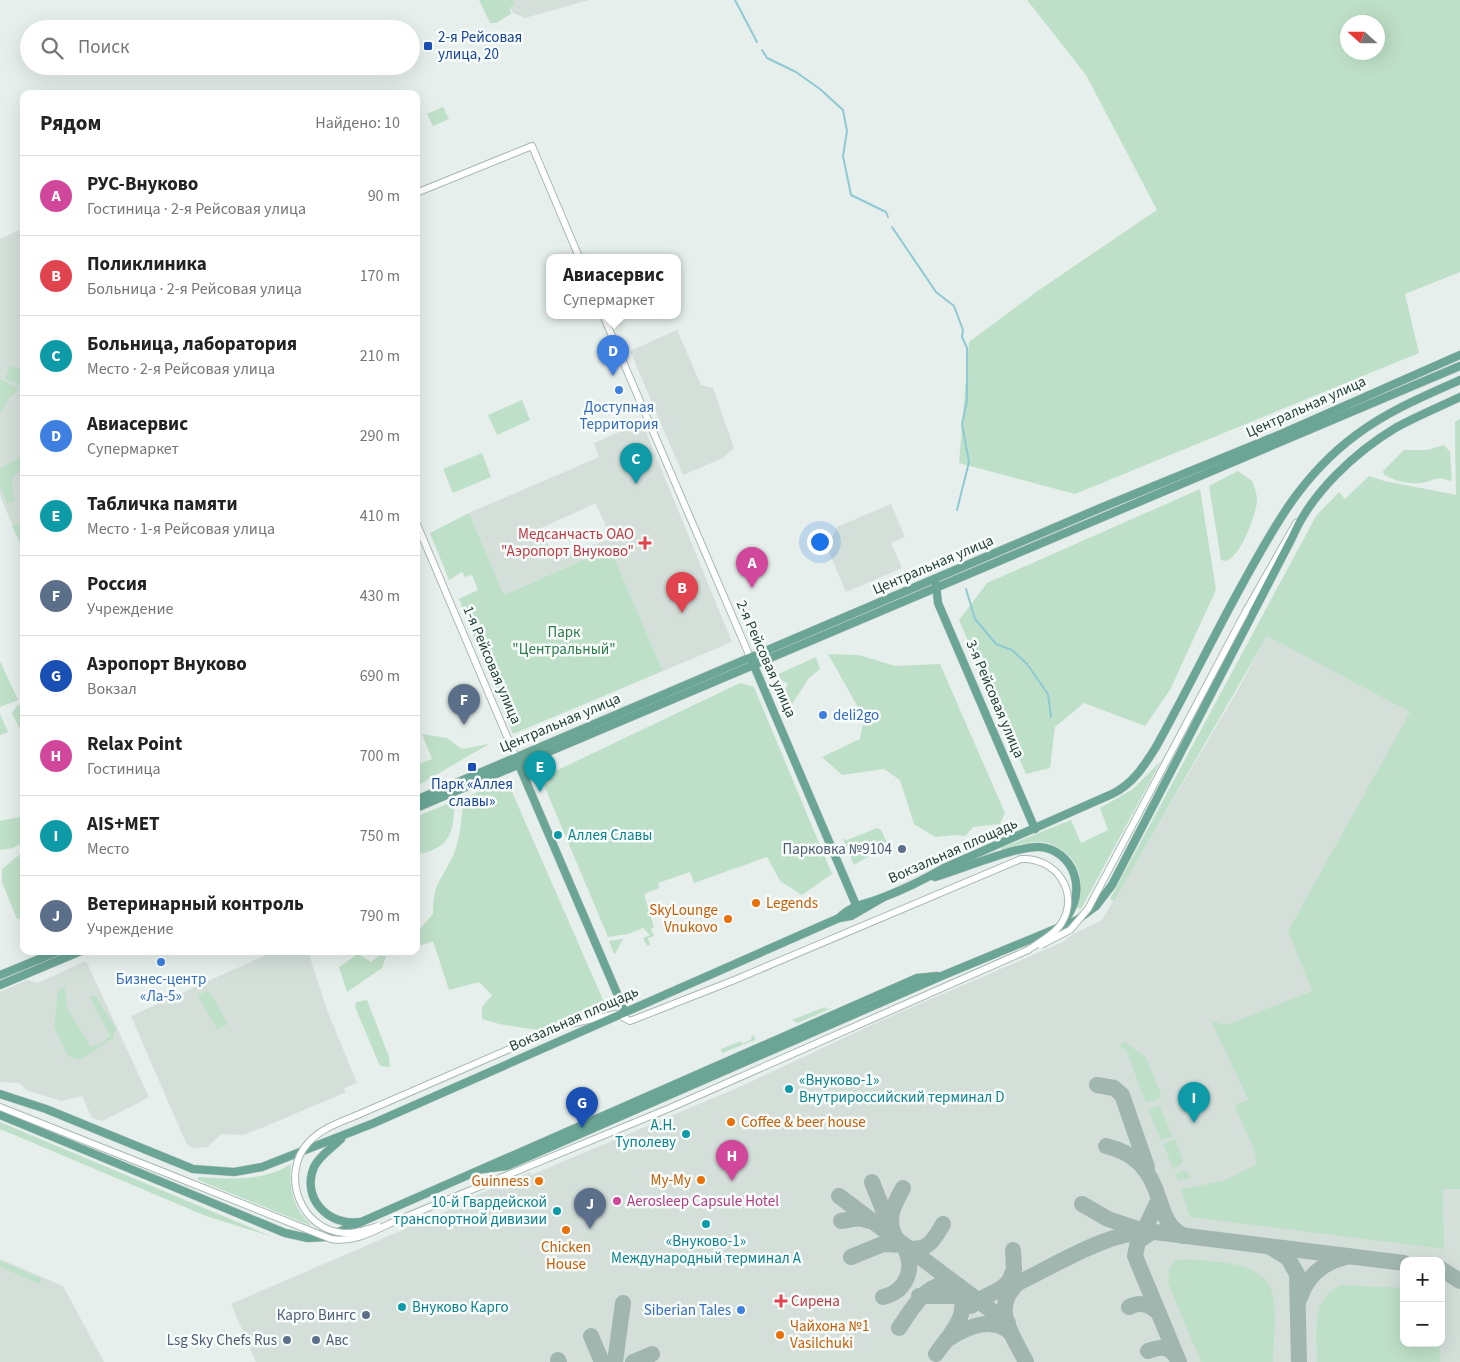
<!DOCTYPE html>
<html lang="ru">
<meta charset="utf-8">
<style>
body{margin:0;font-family:"Source Sans 3",sans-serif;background:#f2f2f2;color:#222}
.controls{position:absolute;right:15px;bottom:15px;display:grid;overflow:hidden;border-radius:10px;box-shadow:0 5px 20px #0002}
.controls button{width:45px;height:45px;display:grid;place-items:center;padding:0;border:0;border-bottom:1px solid #e0e0e0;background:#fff;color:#222;font:25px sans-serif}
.compass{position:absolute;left:1340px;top:15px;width:45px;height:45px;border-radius:50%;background:#fff;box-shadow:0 5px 20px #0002;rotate:291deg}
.you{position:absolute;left:819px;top:541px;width:18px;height:18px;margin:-12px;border:4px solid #fff;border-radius:50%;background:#1a73e8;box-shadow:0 0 0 8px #1a73e833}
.badge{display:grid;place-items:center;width:32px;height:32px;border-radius:50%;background:#804e3d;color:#fff;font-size:16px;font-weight:700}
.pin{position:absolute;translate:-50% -41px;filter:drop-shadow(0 1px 2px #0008)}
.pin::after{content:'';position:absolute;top:26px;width:18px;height:15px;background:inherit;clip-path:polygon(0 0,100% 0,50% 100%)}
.popup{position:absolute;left:546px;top:254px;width:135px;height:65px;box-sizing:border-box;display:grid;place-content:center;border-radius:10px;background:#fff;filter:drop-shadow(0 1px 4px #0005);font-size:16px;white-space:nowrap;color:#767676}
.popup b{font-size:19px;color:#222}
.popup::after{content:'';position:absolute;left:50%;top:100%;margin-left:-10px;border:10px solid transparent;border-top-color:#fff}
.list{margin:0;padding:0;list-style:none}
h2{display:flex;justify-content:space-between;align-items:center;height:65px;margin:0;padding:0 20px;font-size:21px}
h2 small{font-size:16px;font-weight:400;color:#767676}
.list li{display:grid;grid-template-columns:32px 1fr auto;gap:15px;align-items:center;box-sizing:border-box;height:80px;padding:0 20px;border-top:1px solid #e0e0e0}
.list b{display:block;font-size:19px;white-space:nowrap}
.list p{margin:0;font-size:16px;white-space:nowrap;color:#767676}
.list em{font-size:16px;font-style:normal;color:#767676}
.icon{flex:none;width:28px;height:28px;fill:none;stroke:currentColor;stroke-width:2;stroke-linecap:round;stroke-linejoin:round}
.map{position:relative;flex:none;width:1460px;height:1362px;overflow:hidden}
.search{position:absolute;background:#fff;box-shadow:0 5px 20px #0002;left:20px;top:20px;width:400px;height:55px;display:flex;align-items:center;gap:12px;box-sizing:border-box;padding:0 18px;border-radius:28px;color:#767676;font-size:19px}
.panel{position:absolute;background:#fff;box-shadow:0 5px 20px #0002;left:20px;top:90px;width:400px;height:865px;border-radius:10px}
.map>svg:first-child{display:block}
</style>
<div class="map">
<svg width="1460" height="1362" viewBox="0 0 1460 1362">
<rect width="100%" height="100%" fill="#e6efeb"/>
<g fill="#d4dfda" fill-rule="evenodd">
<path d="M513,0H589L525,18L513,13L510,7L515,5Z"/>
<path d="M24,228V553L0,495V239Z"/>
<path d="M677,330L701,385L713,388L734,448L723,458L683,475L630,351Z"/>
<path d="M1460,419V1362H256L231,1304L449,1210L454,1207V1205L530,1172L531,1175L744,1085L880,1021L1063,942L1073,934L1102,920L1236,693L1301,573L1369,476L1384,481L1456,495L1455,422ZM1404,1261H1441V1343H1404Z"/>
<path d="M642,422L732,642L663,671L610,548L504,595L469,513L599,457L594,443ZM596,503L611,538L555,561L541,528Z"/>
<path d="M891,504L905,537L891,543L902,568L846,592L827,548L837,527Z"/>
<path d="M275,951H308L327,1010L357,1083L344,1088L346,1092L264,1127L243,1135L222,1134L207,1147L192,1148L186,1143L131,1016Z"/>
<path d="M86,961L148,1095V1098L102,1121L92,1118L82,1096L61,1101L26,1090L20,1083L0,1082V992L27,980L38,983Z"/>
<path d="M0,1259L63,1286L104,1362H0Z"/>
</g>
<g fill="#bfe0c8" fill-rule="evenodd">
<path d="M479,0H513L515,5L510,7L511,14L496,23H490Z"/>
<path d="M1027,0H1460V272L1405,294L1419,353L1075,494L959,463L969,342L1039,290L1157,210L1086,75ZM1348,22H1378V52H1348Z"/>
<path d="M443,107L449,119L433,126L427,114Z"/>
<path d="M10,366L24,371V386L5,379Z"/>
<path d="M0,379L19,389L9,398L0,413Z"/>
<path d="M522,400L530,420L497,435L488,415Z"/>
<path d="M1460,419V1189H1443L1444,1249L1190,1217L1181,1189L1223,1181L1257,1164L1254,1150L1235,1106L1248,1099L1211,1021L1226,1025L1312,991L1288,931L1410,712L1267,636L1114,901L1110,899L1316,516L1339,492L1345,499L1369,476L1384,481L1456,495L1455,422Z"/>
<path d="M1444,445L1450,452L1452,481C1431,475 1437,481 1420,483C1406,484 1396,481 1384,475L1383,471L1404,450H1427Z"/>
<path d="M482,453L491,477L453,493L443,469Z"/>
<path d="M24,455V468L13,476L12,489L15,502L7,503L0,486V468Z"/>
<path d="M1238,471L1252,481C1254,486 1257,494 1257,500C1257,513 1237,568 1221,560L1209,486Z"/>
<path d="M1200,489L1216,590L1170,690L1145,726L1084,703L1055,727L1050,768L1026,774L959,620L987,583Z"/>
<path d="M469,513L504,595L610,548L663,671L513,734L459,599L478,590L472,575L465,577L462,572L449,580L430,533Z"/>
<path d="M22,525L21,530L24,549L12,526Z"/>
<path d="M828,654L859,655L895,666L940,664L1005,813L1000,824L973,827L965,836L955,835L935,837L914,824L900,780L884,769L842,775L822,757L860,739L864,718Z"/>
<path d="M816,657L820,669L809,678L792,704L782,696L788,684L774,676Z"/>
<path d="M0,661L18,700L0,707Z"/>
<path d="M740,683L754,687L832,874L802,895L780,881L767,857L694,883L690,872L658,883L659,888L644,894L654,927L651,929L654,936L648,938L650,945L647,946L643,938L650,935L643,928L628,934L608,937L541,778Z"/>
<path d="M24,704V738L12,713L17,706Z"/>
<path d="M0,714L8,732L0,735Z"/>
<path d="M422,734L447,738L462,749L489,744L417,786L416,765L432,759Z"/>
<path d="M1161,761L1081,909L1076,908C1084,886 1083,865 1062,850C1054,845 1046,841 1036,842C1025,842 1013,847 1003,851L1001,848L1071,820L1081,843L1108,830L1100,808L1133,789Z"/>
<path d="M503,780L509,785L604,1002L538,1030L499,1024L482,1019V1007L492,995L479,982L449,990L433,941L416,947V933L433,914C433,885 439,883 451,860C460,843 462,819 463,799Z"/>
<path d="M454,801C455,830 450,849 418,854L416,850V817Z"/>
<path d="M24,816V842L13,848L0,850V821Z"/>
<path d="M877,828L881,830L888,845L854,865L843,839L847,840Z"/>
<path d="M24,851V917L17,919L2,882V869Z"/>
<path d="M623,939L615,954H614L609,941Z"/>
<path d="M358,954L371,962L379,956H386L382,968L347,992L339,967Z"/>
<path d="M65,986L67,1008L91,1047L100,1044L110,1036L89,996H96L116,1029L112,1039L79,1060L68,1056L54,1027L58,990Z"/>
<path d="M205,991L210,993L228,1024L217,1029L198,996Z"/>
<path d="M367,1000L389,1057L390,1067L380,1066L355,1007L356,1002Z"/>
<path d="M825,1007L826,1009L832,1008L798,1023L792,1020Z"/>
<path d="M754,1035L755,1040L722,1053L721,1049L741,1041L742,1044L752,1039L751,1036Z"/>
<path d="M1124,1042L1146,1057L1162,1097L1146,1103L1126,1050L1121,1048V1044Z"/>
<path d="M1159,1105L1172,1136L1161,1140L1148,1110Z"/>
<path d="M0,1122L273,1237L206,1216L0,1129Z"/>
<path d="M1175,1139L1183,1160L1181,1165L1173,1168L1163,1144Z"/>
<path d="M291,1164C289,1187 292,1208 311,1225H309L198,1180V1177C229,1179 263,1182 291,1164Z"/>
<path d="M1184,1171L1188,1172L1191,1178L1178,1180L1175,1174Z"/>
<path d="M1183,1259C1209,1262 1263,1259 1272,1292C1278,1313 1273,1340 1273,1362H1201L1168,1283L1169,1268L1176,1260Z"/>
<path d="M0,1261L42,1279L40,1284L0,1267Z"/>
<path d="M1342,1285L1404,1288V1343H1440V1362H1317C1317,1334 1310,1296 1342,1285Z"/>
</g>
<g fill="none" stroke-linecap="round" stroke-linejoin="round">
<g stroke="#8ec9d4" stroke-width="2">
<path d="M735,0L757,42"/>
<path d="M762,50L767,58L796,72L820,89L843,110L847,131L843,156L851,195L886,212L888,217"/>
<path d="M892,227L936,292L954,306L963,330L962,337L967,348V401L962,424L969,462L957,510"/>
<path d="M966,589L975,619L996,644L1012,650L1027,664L1048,694L1051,717"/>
</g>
<g stroke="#a2b6b0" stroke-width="16">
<path d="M1097,1085L1114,1088L1122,1095L1147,1167"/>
<path d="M1106,1146C1136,1153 1150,1170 1159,1199L1140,1239"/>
<path d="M872,1182L889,1225"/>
<path d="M839,1196L1008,1323"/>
<path d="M1159,1199C1164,1215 1168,1228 1184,1236"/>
<path d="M1082,1204L1108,1219L1144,1231"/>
<path d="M841,1221L859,1218L870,1221"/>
<path d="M1152,1232L1138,1241L1135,1256L1179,1362"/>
<path d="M897,1240C885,1221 893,1206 903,1188"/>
<path d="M907,1248C928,1252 934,1240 943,1224"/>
<path d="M1272,1248L1288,1258L1297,1274L1299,1362"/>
<path d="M851,1257L883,1244L903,1245C916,1266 908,1291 883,1297"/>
<path d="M1441,1269L1460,1281"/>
<path d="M1007,1287L1014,1269L1013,1250"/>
<path d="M919,1296H972"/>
<path d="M1300,1298C1307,1276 1324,1262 1346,1257"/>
<path d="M971,1306C984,1294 1002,1293 1011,1278"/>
<path d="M1129,1307C1141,1301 1149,1304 1159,1313"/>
<path d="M899,1328C914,1306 928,1277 959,1286C970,1317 953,1330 936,1354"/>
<path d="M591,1336L602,1362"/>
<path d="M948,1339C967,1327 991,1316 1010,1332"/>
<path d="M1148,1351C1161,1346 1169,1346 1177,1358"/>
<path d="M558,1360L559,1362"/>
<path d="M615,1362L623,1303"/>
<path d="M633,1362L652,1354"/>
<path d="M1026,1362C1013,1335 990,1308 1018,1283C1058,1264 1111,1229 1155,1232L1404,1263"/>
</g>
<defs>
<g id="minor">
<path d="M416,193L532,146L579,257"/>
<path d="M603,315L750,657"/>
<path d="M416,522L517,760"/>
<path d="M1246,611L1296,523"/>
<path d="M619,1015L630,1021L732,981"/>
<path d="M0,1107L176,1177"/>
<path d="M362,1113L565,1025L616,1014"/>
<path d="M391,1223L670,1108L1028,950"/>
</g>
<g id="major">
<path d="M936,584L938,603L1035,829"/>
<path d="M752,661L856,905"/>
<path d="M519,765L625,1012"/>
<path d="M416,800L1098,509L1281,434L1460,355"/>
<path d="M416,808L1460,366"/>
<path d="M935,877C959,870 1019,845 1040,847C1055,848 1069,859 1074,874C1080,892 1075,907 1064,921"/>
<path d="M839,918C852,904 868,904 884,897C905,889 925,879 944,868L1112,794C1133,784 1144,766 1156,747C1186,693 1213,637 1243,583C1275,525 1302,475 1356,435C1388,411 1424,396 1460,380"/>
<path d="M0,975L59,951"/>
<path d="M0,985L81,951"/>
<path d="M0,1094L46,1109L193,1169L234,1172L262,1167L374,1123L839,918L851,916L882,898"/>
<path d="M0,1115L285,1233L308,1238L327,1237L917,978L937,976"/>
<path d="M341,1139C332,1148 320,1155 314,1167C301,1198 328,1226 359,1222"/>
<path d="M484,1169L507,1166L944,975L1077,920L1096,906L1112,885L1292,538C1311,493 1355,452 1397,427C1417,416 1439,407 1460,397"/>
</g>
</defs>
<use href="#minor" stroke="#a8b8b2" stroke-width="8"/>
<use href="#major" stroke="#c2cac8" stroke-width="9"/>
<use href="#minor" stroke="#fff" stroke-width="6"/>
<use href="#major" stroke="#6aa596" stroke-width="8"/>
<defs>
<g id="minor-bridge">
<path d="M1041,945L1070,930L1088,909L1246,611"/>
<path d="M732,981L1021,859C1056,857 1081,893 1061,924C1054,935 1038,943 1028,950"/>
<path d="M362,1113C344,1121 322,1127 308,1143C280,1174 300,1230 344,1233C355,1234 367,1229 378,1226"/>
<path d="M176,1177L331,1239C353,1243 372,1232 391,1223"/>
</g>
</defs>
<use href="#minor-bridge" stroke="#a8b8b2" stroke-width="8" stroke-linecap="butt"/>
<use href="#minor-bridge" stroke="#fff" stroke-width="6"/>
</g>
<g fill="#1a4fb4" stroke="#f7fbf9" stroke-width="2">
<rect x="423" y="41" width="10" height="10" rx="2.5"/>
<rect x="467" y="762" width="10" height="10" rx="2.5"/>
</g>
<g fill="#3f7fe0" stroke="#f7fbf9" stroke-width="2">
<circle cx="619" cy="390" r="5"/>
<circle cx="823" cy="715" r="5"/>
<circle cx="161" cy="962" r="5"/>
<circle cx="741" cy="1310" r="5"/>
</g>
<g fill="#e0444e" stroke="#f7fbf9" stroke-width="2">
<path d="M642.5 535.5h5v5h5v5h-5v5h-5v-5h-5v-5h5z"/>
<path d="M778.5 1293.5h5v5h5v5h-5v5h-5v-5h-5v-5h5z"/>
</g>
<g fill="#0f9aa8" stroke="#f7fbf9" stroke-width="2">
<circle cx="558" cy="835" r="5"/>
<circle cx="789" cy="1089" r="5"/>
<circle cx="686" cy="1134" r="5"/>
<circle cx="557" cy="1211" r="5"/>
<circle cx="706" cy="1224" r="5"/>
<circle cx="402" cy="1307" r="5"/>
</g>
<g fill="#5c6f8a" stroke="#f7fbf9" stroke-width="2">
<circle cx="902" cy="849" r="5"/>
<circle cx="366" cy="1315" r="5"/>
<circle cx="287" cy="1340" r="5"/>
<circle cx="316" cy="1340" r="5"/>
</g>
<g fill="#e8710a" stroke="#f7fbf9" stroke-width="2">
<circle cx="756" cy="903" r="5"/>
<circle cx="728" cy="919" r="5"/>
<circle cx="731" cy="1122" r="5"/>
<circle cx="701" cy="1180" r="5"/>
<circle cx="539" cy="1181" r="5"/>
<circle cx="566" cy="1230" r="5"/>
<circle cx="780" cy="1335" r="5"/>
</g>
<circle fill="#d1479c" stroke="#f7fbf9" stroke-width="2" cx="617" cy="1201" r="5"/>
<g text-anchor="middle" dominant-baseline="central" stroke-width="5" stroke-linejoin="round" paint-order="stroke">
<g font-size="15" fill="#164399" stroke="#f7fbf9" text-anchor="start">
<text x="438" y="37">2-я Рейсовая<tspan x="438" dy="17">улица, 20</tspan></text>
<text x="472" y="784" text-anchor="middle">Парк «Аллея<tspan x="472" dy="17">славы»</tspan></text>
</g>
<g font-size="15" fill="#366cbe" stroke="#f7fbf9">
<text x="619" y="407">Доступная<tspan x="619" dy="17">Территория</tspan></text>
<text x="833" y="715" text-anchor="start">deli2go</text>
<text x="161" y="979">Бизнес-центр<tspan x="161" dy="17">«Ла-5»</tspan></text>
<text x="731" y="1310" text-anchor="end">Siberian Tales</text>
</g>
<g font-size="15" fill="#24423a" stroke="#f7fbf9">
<text transform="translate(1306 407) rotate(-24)">Центральная улица</text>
<text transform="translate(933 565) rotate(-23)">Центральная улица</text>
<text transform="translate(766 659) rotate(66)">2-я Рейсовая улица</text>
<text transform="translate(492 665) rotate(67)">1-я Рейсовая улица</text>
<text transform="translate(995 699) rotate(67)">3-я Рейсовая улица</text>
<text transform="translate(560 723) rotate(-23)">Центральная улица</text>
<text transform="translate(953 851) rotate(-24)">Вокзальная площадь</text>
<text transform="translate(574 1019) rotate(-24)">Вокзальная площадь</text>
</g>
<g font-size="15" fill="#be3a42" stroke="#f7fbf9" text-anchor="end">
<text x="634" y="534">Медсанчасть ОАО<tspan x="634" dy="17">"Аэропорт Внуково"</tspan></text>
<text x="791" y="1301" text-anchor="start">Сирена</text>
</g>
<g font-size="15" fill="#2d7a4b" stroke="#f7fbf9">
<text x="564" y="632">Парк<tspan x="564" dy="17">"Центральный"</tspan></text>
</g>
<g font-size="15" fill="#0d838f" stroke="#f7fbf9" text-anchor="start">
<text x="568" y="835">Аллея Славы</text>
<text x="799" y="1080">«Внуково-1»<tspan x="799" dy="17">Внутрироссийский терминал D</tspan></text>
<text x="676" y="1125" text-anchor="end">А.Н.<tspan x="676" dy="17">Туполеву</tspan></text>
<text x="547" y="1202" text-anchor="end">10-й Гвардейской<tspan x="547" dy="17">транспортной дивизии</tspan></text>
<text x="706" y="1241" text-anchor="middle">«Внуково-1»<tspan x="706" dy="17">Международный терминал А</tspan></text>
<text x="412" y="1307">Внуково Карго</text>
</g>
<g font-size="15" fill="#4e5e75" stroke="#f7fbf9" text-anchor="end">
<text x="892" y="849">Парковка №9104</text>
<text x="356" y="1315">Карго Вингс</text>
<text x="277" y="1340">Lsg Sky Chefs Rus</text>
<text x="326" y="1340" text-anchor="start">Авс</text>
</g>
<g font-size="15" fill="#c56008" stroke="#f7fbf9" text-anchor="start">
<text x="766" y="903">Legends</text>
<text x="718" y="910" text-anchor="end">SkyLounge<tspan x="718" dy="17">Vnukovo</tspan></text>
<text x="741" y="1122">Coffee &amp; beer house</text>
<text x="691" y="1180" text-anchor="end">Му-Му</text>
<text x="529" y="1181" text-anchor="end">Guinness</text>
<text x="566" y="1247" text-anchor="middle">Chicken<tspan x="566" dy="17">House</tspan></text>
<text x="790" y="1326">Чайхона №1<tspan x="790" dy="17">Vasilchuki</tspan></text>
</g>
<g font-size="15" fill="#b23c85" stroke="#f7fbf9" text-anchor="start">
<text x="627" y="1201">Aerosleep Capsule Hotel</text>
</g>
</g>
</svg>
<div class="controls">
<button>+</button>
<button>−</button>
</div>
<svg class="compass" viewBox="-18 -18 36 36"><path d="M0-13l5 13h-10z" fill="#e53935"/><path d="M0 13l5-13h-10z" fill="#767676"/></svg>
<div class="you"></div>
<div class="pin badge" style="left:752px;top:588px;background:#d1479c">A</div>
<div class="pin badge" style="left:682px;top:613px;background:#e0444e">B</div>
<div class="pin badge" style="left:636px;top:484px;background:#0f9aa8">C</div>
<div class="pin badge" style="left:613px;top:376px;background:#3f7fe0">D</div>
<div class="popup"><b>Авиасервис</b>Супермаркет</div>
<div class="pin badge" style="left:540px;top:792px;background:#0f9aa8">E</div>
<div class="pin badge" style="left:464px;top:725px;background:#5c6f8a">F</div>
<div class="pin badge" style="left:582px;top:1128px;background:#1a4fb4">G</div>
<div class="pin badge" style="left:732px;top:1181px;background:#d1479c">H</div>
<div class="pin badge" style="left:1194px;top:1123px;background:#0f9aa8">I</div>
<div class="pin badge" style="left:590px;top:1229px;background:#5c6f8a">J</div>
<div class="search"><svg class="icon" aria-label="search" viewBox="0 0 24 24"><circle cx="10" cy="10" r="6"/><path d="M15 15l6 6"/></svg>Поиск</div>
<section class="panel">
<h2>Рядом<small>Найдено: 10</small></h2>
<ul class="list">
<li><span class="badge" style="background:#d1479c">A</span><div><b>РУС-Внуково</b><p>Гостиница · 2-я Рейсовая улица</p></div><em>90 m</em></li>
<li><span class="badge" style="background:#e0444e">B</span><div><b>Поликлиника</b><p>Больница · 2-я Рейсовая улица</p></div><em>170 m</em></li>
<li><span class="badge" style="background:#0f9aa8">C</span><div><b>Больница, лаборатория</b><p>Место · 2-я Рейсовая улица</p></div><em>210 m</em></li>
<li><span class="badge" style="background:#3f7fe0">D</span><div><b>Авиасервис</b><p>Супермаркет</p></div><em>290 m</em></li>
<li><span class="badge" style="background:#0f9aa8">E</span><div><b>Табличка памяти</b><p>Место · 1-я Рейсовая улица</p></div><em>410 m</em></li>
<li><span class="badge" style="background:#5c6f8a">F</span><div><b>Россия</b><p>Учреждение</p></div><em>430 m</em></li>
<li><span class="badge" style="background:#1a4fb4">G</span><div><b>Аэропорт Внуково</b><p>Вокзал</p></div><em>690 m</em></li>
<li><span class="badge" style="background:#d1479c">H</span><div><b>Relax Point</b><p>Гостиница</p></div><em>700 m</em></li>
<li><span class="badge" style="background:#0f9aa8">I</span><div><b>AIS+MET</b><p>Место</p></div><em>750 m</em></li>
<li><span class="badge" style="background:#5c6f8a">J</span><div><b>Ветеринарный контроль</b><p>Учреждение</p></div><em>790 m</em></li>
</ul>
</section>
</div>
